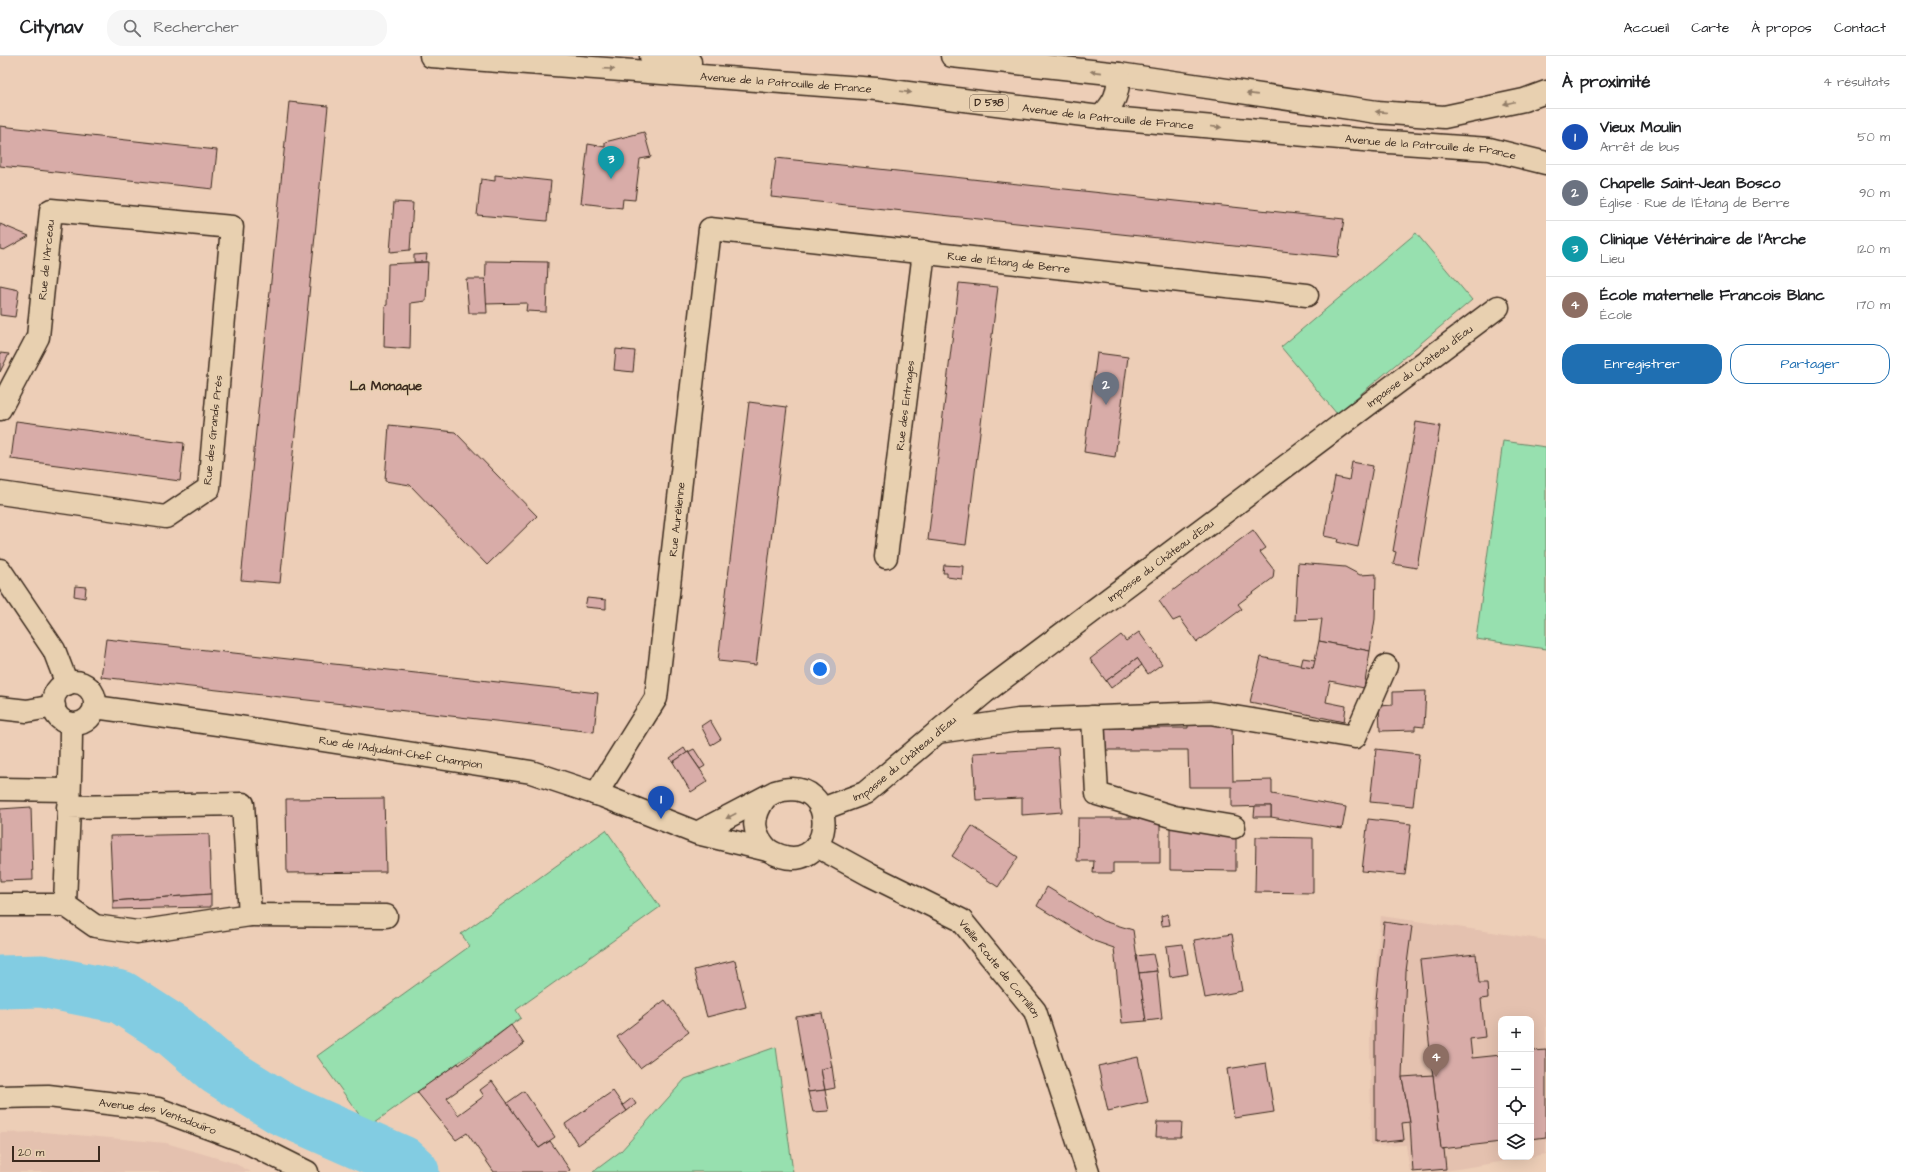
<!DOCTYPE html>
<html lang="fr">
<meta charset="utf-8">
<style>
body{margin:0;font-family:"Architects Daughter",sans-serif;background:#f6f6f6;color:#202124}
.controls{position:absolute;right:12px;bottom:12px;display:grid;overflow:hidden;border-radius:8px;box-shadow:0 4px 16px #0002}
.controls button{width:36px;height:36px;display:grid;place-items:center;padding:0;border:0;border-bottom:1px solid #e0e0e0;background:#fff;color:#202124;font:20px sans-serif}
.scale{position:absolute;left:12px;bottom:10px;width:88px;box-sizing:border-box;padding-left:4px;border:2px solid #3b2a1e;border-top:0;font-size:11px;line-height:14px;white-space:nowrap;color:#3b2a1e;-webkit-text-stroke:3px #e8d0b0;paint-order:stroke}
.you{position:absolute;left:820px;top:613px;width:14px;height:14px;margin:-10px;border:3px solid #fff;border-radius:50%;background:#1a73e8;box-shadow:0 0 0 6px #1a73e833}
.badge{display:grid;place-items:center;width:26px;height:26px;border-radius:50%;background:#1f6fb2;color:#fff;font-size:13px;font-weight:700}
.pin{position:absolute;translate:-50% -33px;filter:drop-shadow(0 1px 2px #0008)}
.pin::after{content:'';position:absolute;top:21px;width:14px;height:12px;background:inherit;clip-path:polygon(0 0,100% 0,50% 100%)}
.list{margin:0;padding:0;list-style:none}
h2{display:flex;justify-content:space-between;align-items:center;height:52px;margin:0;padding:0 16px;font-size:17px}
h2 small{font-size:13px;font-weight:400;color:#757577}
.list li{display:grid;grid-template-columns:26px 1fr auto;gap:12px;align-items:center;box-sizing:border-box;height:56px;padding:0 16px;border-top:1px solid #e0e0e0}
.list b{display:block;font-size:15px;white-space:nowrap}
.list p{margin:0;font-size:13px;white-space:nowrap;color:#757577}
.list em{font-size:13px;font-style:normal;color:#757577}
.actions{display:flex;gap:8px;padding:12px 16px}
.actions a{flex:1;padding:9px 0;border:1px solid #1f6fb2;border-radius:16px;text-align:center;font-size:14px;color:#1f6fb2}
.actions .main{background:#1f6fb2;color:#fff}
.icon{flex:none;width:22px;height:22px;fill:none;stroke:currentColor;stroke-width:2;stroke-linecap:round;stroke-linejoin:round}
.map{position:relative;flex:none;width:1546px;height:1116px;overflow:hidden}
header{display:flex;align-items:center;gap:24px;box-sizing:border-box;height:56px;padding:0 20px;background:#fff;border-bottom:1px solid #e0e0e0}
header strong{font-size:19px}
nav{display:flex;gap:22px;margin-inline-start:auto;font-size:14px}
.search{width:280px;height:36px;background:#f6f6f6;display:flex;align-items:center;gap:10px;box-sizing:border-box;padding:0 14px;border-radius:16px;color:#757577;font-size:15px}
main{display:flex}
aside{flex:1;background:#fff}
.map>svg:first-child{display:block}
</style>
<header>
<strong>Citynav</strong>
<div class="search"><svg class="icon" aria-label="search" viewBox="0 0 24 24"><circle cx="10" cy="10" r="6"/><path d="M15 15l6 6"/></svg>Rechercher</div>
<nav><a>Accueil</a><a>Carte</a><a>À propos</a><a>Contact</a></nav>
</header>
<main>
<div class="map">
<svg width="1546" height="1116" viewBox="0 0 1546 1116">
<rect width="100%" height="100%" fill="#edceb7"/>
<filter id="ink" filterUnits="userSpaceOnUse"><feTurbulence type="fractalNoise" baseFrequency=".025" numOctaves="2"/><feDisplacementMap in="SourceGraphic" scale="8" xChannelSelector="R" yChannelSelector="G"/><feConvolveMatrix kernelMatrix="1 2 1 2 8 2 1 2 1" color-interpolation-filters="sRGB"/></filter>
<g filter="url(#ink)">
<g fill="#e4c1af">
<path d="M1381,860L1546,884V1098L1531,1101V963H1501V1101H1530L1440,1116H1410L1406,1089L1371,1090L1370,976Z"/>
<path d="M43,1076L166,1087L234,1107L251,1116H0V1077Z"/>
</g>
<g fill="#97e0af" stroke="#698566">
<path d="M1416,177L1472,244L1337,358L1281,291Z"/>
<path d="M1503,385L1546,391V593L1476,583Z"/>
<path d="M606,774L660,851L516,954L521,962L368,1071L317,1000L470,890L461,878Z"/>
<path d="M776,991L793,1116H593L621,1095L685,1023Z"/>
</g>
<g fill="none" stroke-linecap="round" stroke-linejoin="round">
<path stroke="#82cce2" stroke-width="53" d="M0,926L42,925L121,941L175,976L218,1013L282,1053L402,1106L413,1116"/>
</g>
<g fill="#d8aca8" stroke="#3b2a1e">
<path d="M289,46L328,50L280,527L241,524Z"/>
<path d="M0,70L217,94L213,133L0,110Z"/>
<path d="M644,76L651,101L640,103L635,144L623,143L622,152L581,147L588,88L605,91V86Z"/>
<path d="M776,102L1344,163L1338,201L771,141Z"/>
<path d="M495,119L551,125L547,165L477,159L481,123L495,125Z"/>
<path d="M394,146L413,147L410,194L390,196Z"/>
<path d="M0,168L29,180L4,194L0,193Z"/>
<path d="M427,198L426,206H414V199Z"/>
<path d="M486,205L548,206L546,256L526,255L527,247L485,248Z"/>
<path d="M428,206L426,245L411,247L410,293L384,291L385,250L387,249L388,208Z"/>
<path d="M466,223H485L487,257H469Z"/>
<path d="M959,227L998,231L966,489L928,484Z"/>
<path d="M0,230L19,234L15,261L0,259Z"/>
<path d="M616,293L635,295L633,316L614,314Z"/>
<path d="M0,297L9,298L0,316Z"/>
<path d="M1097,297L1128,301L1115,401L1084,396Z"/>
<path d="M749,346L787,351L756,609L718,605Z"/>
<path d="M16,365L184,387L180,425L11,403Z"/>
<path d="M1416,366L1440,370L1417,512L1393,508L1396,496L1393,495Z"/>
<path d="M389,369L455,376L537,460L487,509L410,429L385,425Z"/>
<path d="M1352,406L1373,410L1358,491L1337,486L1338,483L1324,480L1335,421L1349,424Z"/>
<path d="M1253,474L1266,492L1260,496L1274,514L1273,522L1238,548L1242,553L1197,586L1180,562L1173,565L1159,545Z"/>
<path d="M1298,507L1345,511L1360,519L1376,518L1375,563L1370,595L1319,585L1322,563L1295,564Z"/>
<path d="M944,509L963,510L962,523L947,521V517H943Z"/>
<path d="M75,530L86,531L85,542L74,540Z"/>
<path d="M587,542L606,544V553L585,551Z"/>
<path d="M1139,576L1162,608L1148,618L1137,602L1106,625L1090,603L1121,579L1126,585Z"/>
<path d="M106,583L598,637L594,676L101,621Z"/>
<path d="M1319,585L1370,595L1364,632L1330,625L1326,646L1346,650L1344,666L1250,646L1261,601L1313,612Z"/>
<path d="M1137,602L1142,609L1111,632L1106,625Z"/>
<path d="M1303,602L1315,604L1313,612L1301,610Z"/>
<path d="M1426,635L1424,671L1415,670V674L1380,675L1379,650L1393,649V636Z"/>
<path d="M710,664L721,683L711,689L701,670Z"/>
<path d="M1188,668L1232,669L1233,725L1272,724V738L1346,751L1342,773L1271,761V750L1232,751V731H1189L1188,694H1096L1095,672H1188Z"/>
<path d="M684,692L687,697L673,706L670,702Z"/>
<path d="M1058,692L1062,756L1022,759V742L976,744L973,697Z"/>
<path d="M694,693L705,710L700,713L688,696Z"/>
<path d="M1376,693L1419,698L1413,750L1370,746Z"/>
<path d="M688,696L708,725L691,736L673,706Z"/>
<path d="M384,742L386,816L287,817L286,743Z"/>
<path d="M1255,750H1271V761H1254Z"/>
<path d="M31,751L33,824L0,825V753Z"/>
<path d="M1078,762H1160V807H1113V817H1093L1094,805H1077Z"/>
<path d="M1368,763L1411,768L1405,819L1362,815Z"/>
<path d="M1170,768L1208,769L1211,779H1236V815L1170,814Z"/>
<path d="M972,770L1018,801L998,831L952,800Z"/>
<path d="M209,778L211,838L113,845L110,780Z"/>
<path d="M1256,781L1313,782V837L1255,836Z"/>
<path d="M1047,831L1103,865L1133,874L1146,965L1122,967L1114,892L1094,885L1037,850Z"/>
<path d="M211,838V851L113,853V845Z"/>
<path d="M1168,858L1170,869L1162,870L1161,860Z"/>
<path d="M1384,866L1412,870L1406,915L1402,1021L1410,1066L1402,1067L1404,1084L1375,1087V953Z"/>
<path d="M1232,878L1242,935L1205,942L1194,884Z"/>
<path d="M1183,888L1188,918L1170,921L1166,890Z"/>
<path d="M1153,898L1157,915L1139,917L1136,900Z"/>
<path d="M1476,898L1479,927H1487L1488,942L1481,943L1485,981L1470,983L1472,1002L1501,999V1086L1441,1093L1420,904Z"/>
<path d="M735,904L746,951L707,961L694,914Z"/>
<path d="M1157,915L1162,963L1146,965L1139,917Z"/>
<path d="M665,944L689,976L640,1012L617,981Z"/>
<path d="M822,957L832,1011L821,1013L825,1034L808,1036L796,961Z"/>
<path d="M511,969L524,988L447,1042L458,1059L484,1040L480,1034L492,1025L539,1092L550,1085L570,1114L567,1116H494L467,1077L456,1084L417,1036L458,1007L459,1009Z"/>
<path d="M1531,992H1534V995L1546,994V1081L1531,1083Z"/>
<path d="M1138,1001L1148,1046L1108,1055L1098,1010Z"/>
<path d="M1266,1007L1274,1056L1234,1062L1227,1013Z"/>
<path d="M832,1011L835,1032L825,1034L821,1013Z"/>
<path d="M1433,1019L1441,1093H1444L1446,1113L1413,1116L1410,1066L1402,1021Z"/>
<path d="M825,1034L829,1055L813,1056L808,1036Z"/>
<path d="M524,1035L555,1081L539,1092L507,1047Z"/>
<path d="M613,1035L627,1055L578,1089L565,1068Z"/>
<path d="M632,1042L636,1048L627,1055L623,1049Z"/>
<path d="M1157,1066H1182L1181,1081H1156Z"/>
</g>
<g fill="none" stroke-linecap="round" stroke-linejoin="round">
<defs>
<g id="minor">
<path id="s1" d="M0,353L38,281L51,154L232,171L209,432L166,461L0,437"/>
<path id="s2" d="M886,501L924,196"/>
<path d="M0,514L54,594L67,628"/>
<circle cx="74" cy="647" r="21"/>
<path id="s3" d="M95,651L232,670L531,716L603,740L697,777L768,794C834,833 847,714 775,736L697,777"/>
<path d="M0,652L27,655L54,650"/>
<path d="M1093,661L1097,738L1174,761L1234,771"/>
<path d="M938,676L1018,664L1210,657L1355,681L1386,610"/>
<path d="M0,733L69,734"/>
<path id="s4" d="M596,738L656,642L710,173L1307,239"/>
<path d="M765,742C751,762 752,777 768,794"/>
<path d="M68,751L243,748L250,859L137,876L95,870L65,849C67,789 71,728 71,668"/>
<path id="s5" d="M822,753L865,737L985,636L1498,251"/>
<path id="s6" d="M817,790L870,819L961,864L1035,955L1088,1116"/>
<path d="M0,849H65"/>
<path d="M250,859L386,860"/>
<path id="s7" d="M0,1041L48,1040L158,1053L249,1087L307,1116"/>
</g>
<g id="major">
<path id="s8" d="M431,0L876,33L1100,61L1375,85L1489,93L1546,107"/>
<path d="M651,0L690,6"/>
<path d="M952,0L1119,18L1377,56L1444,61L1524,44L1546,36"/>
<path d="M1100,61C1115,47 1118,38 1119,18"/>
</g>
</defs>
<use href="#minor" stroke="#3b2a1e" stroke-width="25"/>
<use href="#major" stroke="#3b2a1e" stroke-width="25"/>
<use href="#minor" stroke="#e8d0b0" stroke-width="22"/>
<use href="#major" stroke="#e8d0b0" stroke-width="22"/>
</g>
<defs><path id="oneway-solid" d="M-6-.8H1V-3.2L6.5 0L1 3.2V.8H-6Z"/></defs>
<g fill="#927d67">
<use href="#oneway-solid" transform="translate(609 13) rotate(4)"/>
<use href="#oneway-solid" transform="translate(1096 16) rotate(-174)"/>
<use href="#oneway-solid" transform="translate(906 36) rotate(7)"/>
<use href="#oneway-solid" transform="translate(1252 38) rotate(-172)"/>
<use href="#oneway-solid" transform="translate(1509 47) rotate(168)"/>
<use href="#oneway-solid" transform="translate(1381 56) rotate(-175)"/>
<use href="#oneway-solid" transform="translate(1216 71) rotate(5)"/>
<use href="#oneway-solid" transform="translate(731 760) rotate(153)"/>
</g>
</g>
<g text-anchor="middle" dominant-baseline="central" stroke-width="3" stroke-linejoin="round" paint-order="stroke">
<rect fill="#e8d0b0" stroke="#6f5c4a" stroke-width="1" x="970" y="39" width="38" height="16" rx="3"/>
<g font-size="10" font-weight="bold" fill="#3b2a1e">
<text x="989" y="47">D 538</text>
</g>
<g font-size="11" fill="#3b2a1e" stroke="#e8d0b0">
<text stroke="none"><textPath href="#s8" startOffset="356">Avenue de la Patrouille de France</textPath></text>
<text stroke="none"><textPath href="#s8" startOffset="680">Avenue de la Patrouille de France</textPath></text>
<text stroke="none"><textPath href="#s8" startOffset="1004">Avenue de la Patrouille de France</textPath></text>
<text stroke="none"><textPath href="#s1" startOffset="159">Rue de l'Arceau</textPath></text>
<text stroke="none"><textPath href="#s4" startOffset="886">Rue de l'Étang de Berre</textPath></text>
<text stroke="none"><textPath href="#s5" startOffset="746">Impasse du Château d'Eau</textPath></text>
<text stroke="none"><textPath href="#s2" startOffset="153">Rue des Entrages</textPath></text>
<text transform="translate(213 374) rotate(-84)">Rue des Grands Prés</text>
<text stroke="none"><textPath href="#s4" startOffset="293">Rue Aurélienne</textPath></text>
<text stroke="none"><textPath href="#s5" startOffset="422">Impasse du Château d'Eau</textPath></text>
<text stroke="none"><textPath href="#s3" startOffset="309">Rue de l'Adjudant-Chef Champion</textPath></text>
<text stroke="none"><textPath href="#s5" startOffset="98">Impasse du Château d'Eau</textPath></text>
<text stroke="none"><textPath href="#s6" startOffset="224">Vieille Route de Cornillon</textPath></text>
<text stroke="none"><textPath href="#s7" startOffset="160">Avenue des Ventadouïro</textPath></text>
</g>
<g font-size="13" font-weight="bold" fill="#3b2a1e" stroke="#e8d0b0">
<text x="386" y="330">La Monaque</text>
</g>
</g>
</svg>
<div class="controls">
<button>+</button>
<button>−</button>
<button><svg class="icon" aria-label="locate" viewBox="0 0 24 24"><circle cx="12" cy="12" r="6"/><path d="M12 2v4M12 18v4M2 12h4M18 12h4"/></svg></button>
<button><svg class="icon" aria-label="layers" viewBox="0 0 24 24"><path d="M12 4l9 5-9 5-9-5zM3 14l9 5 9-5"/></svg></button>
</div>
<div class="scale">20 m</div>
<div class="you"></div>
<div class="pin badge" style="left:661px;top:763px;background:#1a4fb4">1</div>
<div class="pin badge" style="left:1106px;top:349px;background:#6b7280">2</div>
<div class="pin badge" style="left:611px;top:123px;background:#0f9aa8">3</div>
<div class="pin badge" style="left:1436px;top:1021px;background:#8d6e63">4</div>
</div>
<aside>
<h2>À proximité<small>4 résultats</small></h2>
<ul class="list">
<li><span class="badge" style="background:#1a4fb4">1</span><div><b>Vieux Moulin</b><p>Arrêt de bus</p></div><em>50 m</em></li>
<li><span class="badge" style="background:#6b7280">2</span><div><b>Chapelle Saint-Jean Bosco</b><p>Église · Rue de l'Étang de Berre</p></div><em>90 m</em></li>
<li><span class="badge" style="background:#0f9aa8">3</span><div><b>Clinique Vétérinaire de l'Arche</b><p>Lieu</p></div><em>120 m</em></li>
<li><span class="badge" style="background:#8d6e63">4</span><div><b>École maternelle Francois Blanc</b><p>École</p></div><em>170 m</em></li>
</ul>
<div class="actions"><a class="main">Enregistrer</a><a>Partager</a></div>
</aside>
</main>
